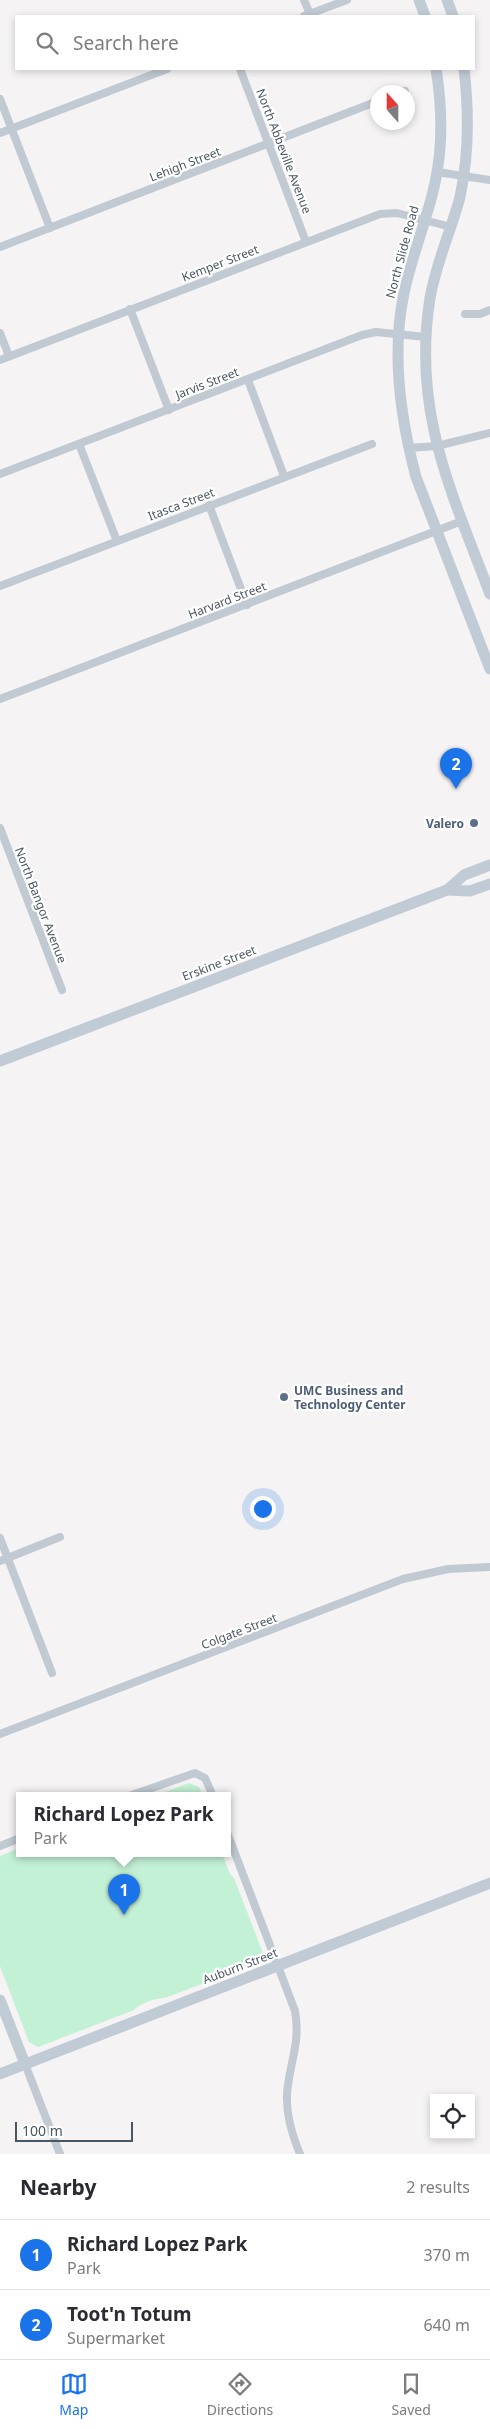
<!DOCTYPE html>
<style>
body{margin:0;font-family:"Noto Sans",sans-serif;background:#f2f2f3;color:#2b2b33}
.controls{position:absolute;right:15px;bottom:15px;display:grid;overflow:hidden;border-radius:0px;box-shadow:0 2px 8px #0003}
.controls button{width:45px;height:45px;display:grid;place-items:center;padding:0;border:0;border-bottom:1px solid #e1e1e2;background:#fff;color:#2b2b33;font:25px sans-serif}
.compass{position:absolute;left:370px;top:85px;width:45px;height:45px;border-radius:50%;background:#fff;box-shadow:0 2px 8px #0003;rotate:339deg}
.scale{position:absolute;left:15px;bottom:12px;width:118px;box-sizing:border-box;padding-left:5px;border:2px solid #4a5661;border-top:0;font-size:14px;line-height:18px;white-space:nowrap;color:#4a5661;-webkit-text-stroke:4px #fff;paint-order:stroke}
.you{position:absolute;left:262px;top:1508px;width:18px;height:18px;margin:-12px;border:4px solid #fff;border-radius:50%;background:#1a73e8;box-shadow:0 0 0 8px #1a73e833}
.badge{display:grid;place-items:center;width:32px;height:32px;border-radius:50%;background:#1a73e8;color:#fff;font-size:16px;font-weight:700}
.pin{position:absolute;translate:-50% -41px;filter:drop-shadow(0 1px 2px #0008)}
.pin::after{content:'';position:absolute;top:26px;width:18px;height:15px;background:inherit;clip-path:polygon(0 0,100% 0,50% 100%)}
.popup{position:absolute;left:16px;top:1792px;width:215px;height:65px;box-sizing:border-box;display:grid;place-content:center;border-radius:0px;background:#fff;filter:drop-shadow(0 1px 4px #0005);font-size:16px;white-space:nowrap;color:#7c7c81}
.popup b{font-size:19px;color:#2b2b33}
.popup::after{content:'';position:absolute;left:50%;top:100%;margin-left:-10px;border:10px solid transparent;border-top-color:#fff}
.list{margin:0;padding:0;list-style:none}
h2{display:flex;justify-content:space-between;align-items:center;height:65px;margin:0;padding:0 20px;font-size:21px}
h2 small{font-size:16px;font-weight:400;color:#7c7c81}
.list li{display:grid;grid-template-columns:32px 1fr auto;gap:15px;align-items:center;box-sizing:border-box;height:70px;padding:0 20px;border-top:1px solid #e1e1e2}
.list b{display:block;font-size:19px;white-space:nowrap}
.list p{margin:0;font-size:16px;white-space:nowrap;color:#7c7c81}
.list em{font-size:16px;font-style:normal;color:#7c7c81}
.icon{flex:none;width:28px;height:28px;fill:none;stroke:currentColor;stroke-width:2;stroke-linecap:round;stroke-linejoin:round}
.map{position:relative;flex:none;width:490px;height:2154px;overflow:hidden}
.search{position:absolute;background:#fff;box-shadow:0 2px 8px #0003;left:15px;right:15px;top:15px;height:55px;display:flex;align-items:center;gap:12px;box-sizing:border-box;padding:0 18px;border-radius:0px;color:#7c7c81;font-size:19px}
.sheet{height:205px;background:#fff}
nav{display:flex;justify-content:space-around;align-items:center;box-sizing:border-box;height:70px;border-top:1px solid #e1e1e2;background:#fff;font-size:14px;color:#7c7c81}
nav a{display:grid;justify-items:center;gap:2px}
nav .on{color:#1a73e8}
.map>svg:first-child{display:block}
</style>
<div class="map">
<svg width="490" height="2154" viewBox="0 0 490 2154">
<rect width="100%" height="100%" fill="#f5f3f3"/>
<g fill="#c3f1d5">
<path d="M189,1783L199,1787L203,1796H155Z"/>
<path d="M20,1848V1854H222L230,1874L234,1878L263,1953L259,1962L165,1998C155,1998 140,2003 134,2010L38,2047L29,2042L0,1966V1856Z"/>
</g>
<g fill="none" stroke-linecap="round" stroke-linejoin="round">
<g stroke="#c1cad2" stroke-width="8">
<path d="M304,0L310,14"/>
<path d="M304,16L347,0"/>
<path d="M240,69L306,242"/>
<path d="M401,92L405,91"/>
<path d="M0,99L50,228"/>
<path d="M0,133L167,69"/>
<path d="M437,172L490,180"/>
<path d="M0,247L378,101"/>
<path d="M130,309L169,410"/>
<path d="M465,314H480L490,310"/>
<path d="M0,333L9,356"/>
<path d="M0,360L380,214L397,213L451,227"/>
<path d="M248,380L284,476"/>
<path d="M79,444L117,541"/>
<path d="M408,448L437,446L490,433"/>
<path d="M0,474L362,335L376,332L426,337"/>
<path d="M209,505L247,605"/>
<path d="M0,586L372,444"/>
<path d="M0,699L462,521"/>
<path d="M0,828L62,990"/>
<path d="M0,1538L52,1673"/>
<path d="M0,1561L60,1537"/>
<path d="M0,1734L403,1579L448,1569L490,1567"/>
<path d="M129,1796L195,1773L205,1778L213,1796"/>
<path d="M228,1835L295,2011C301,2043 289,2064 287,2094C286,2116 292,2135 300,2154"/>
<path d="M0,1846L20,1838"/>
<path d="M25,2064L60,2154"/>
</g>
<g stroke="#c1cbd6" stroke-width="11">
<path d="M419,0L425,16"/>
<path d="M447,0L453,16"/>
<path d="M436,69C442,106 443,146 435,183C427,220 412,255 404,293C391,354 400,417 416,477L490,669"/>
<path d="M464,69C469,111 469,155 460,197C451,231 436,263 430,298C412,411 451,491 490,594"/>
<path d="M447,890L470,891L490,884"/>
<path d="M0,1061L447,890L464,875L490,865"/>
<path d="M0,2000L25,2064"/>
<path d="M0,2074L490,1883"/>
</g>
</g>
<g fill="#5c6f8a" stroke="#fff" stroke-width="2">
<circle cx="474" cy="823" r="5"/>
<circle cx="284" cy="1397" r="5"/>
</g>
<g text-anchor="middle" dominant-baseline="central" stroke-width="4.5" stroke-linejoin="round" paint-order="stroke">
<g font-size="12" fill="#4a5661" stroke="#fff">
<text transform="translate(284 151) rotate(69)">North Abbeville Avenue</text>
<text transform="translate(185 164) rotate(-21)">Lehigh Street</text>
<text transform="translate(402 252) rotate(-75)">North Slide Road</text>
<text transform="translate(220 263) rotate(-21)">Kemper Street</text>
<text transform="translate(207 383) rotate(-21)">Jarvis Street</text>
<text transform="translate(181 504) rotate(-21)">Itasca Street</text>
<text transform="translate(227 600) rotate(-21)">Harvard Street</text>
<text transform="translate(41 905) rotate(69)">North Bangor Avenue</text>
<text transform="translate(219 963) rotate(-21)">Erskine Street</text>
<text transform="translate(239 1631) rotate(-21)">Colgate Street</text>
<text transform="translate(240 1966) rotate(-21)">Auburn Street</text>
</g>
<g font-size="12" font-weight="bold" fill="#4e5e75" stroke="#fff" text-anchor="end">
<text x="464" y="823">Valero</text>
<text x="294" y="1390" text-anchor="start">UMC Business and<tspan x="294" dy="14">Technology Center</tspan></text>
</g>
</g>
</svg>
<div class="controls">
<button><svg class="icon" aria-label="locate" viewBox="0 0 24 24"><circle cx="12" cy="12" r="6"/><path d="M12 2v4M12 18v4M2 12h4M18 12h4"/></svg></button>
</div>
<svg class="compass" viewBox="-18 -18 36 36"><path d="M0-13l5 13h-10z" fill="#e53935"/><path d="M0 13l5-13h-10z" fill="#7c7c81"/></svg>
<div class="scale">100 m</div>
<div class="you"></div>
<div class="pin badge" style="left:124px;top:1915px">1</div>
<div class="popup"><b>Richard Lopez Park</b>Park</div>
<div class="pin badge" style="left:456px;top:789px">2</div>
<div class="search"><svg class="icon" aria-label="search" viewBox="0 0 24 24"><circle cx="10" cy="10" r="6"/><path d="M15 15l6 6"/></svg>Search here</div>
</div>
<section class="sheet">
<h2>Nearby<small>2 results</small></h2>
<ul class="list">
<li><span class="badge">1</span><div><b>Richard Lopez Park</b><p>Park</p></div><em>370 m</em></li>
<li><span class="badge">2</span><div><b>Toot'n Totum</b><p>Supermarket</p></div><em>640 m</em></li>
</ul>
</section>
<nav>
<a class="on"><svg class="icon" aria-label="map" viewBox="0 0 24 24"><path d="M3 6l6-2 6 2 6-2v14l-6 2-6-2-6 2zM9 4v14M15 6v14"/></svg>Map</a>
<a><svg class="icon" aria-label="directions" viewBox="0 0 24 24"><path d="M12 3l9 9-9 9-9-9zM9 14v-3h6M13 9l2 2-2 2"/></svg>Directions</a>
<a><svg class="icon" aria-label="saved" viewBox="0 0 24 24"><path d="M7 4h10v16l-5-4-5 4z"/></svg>Saved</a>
</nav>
